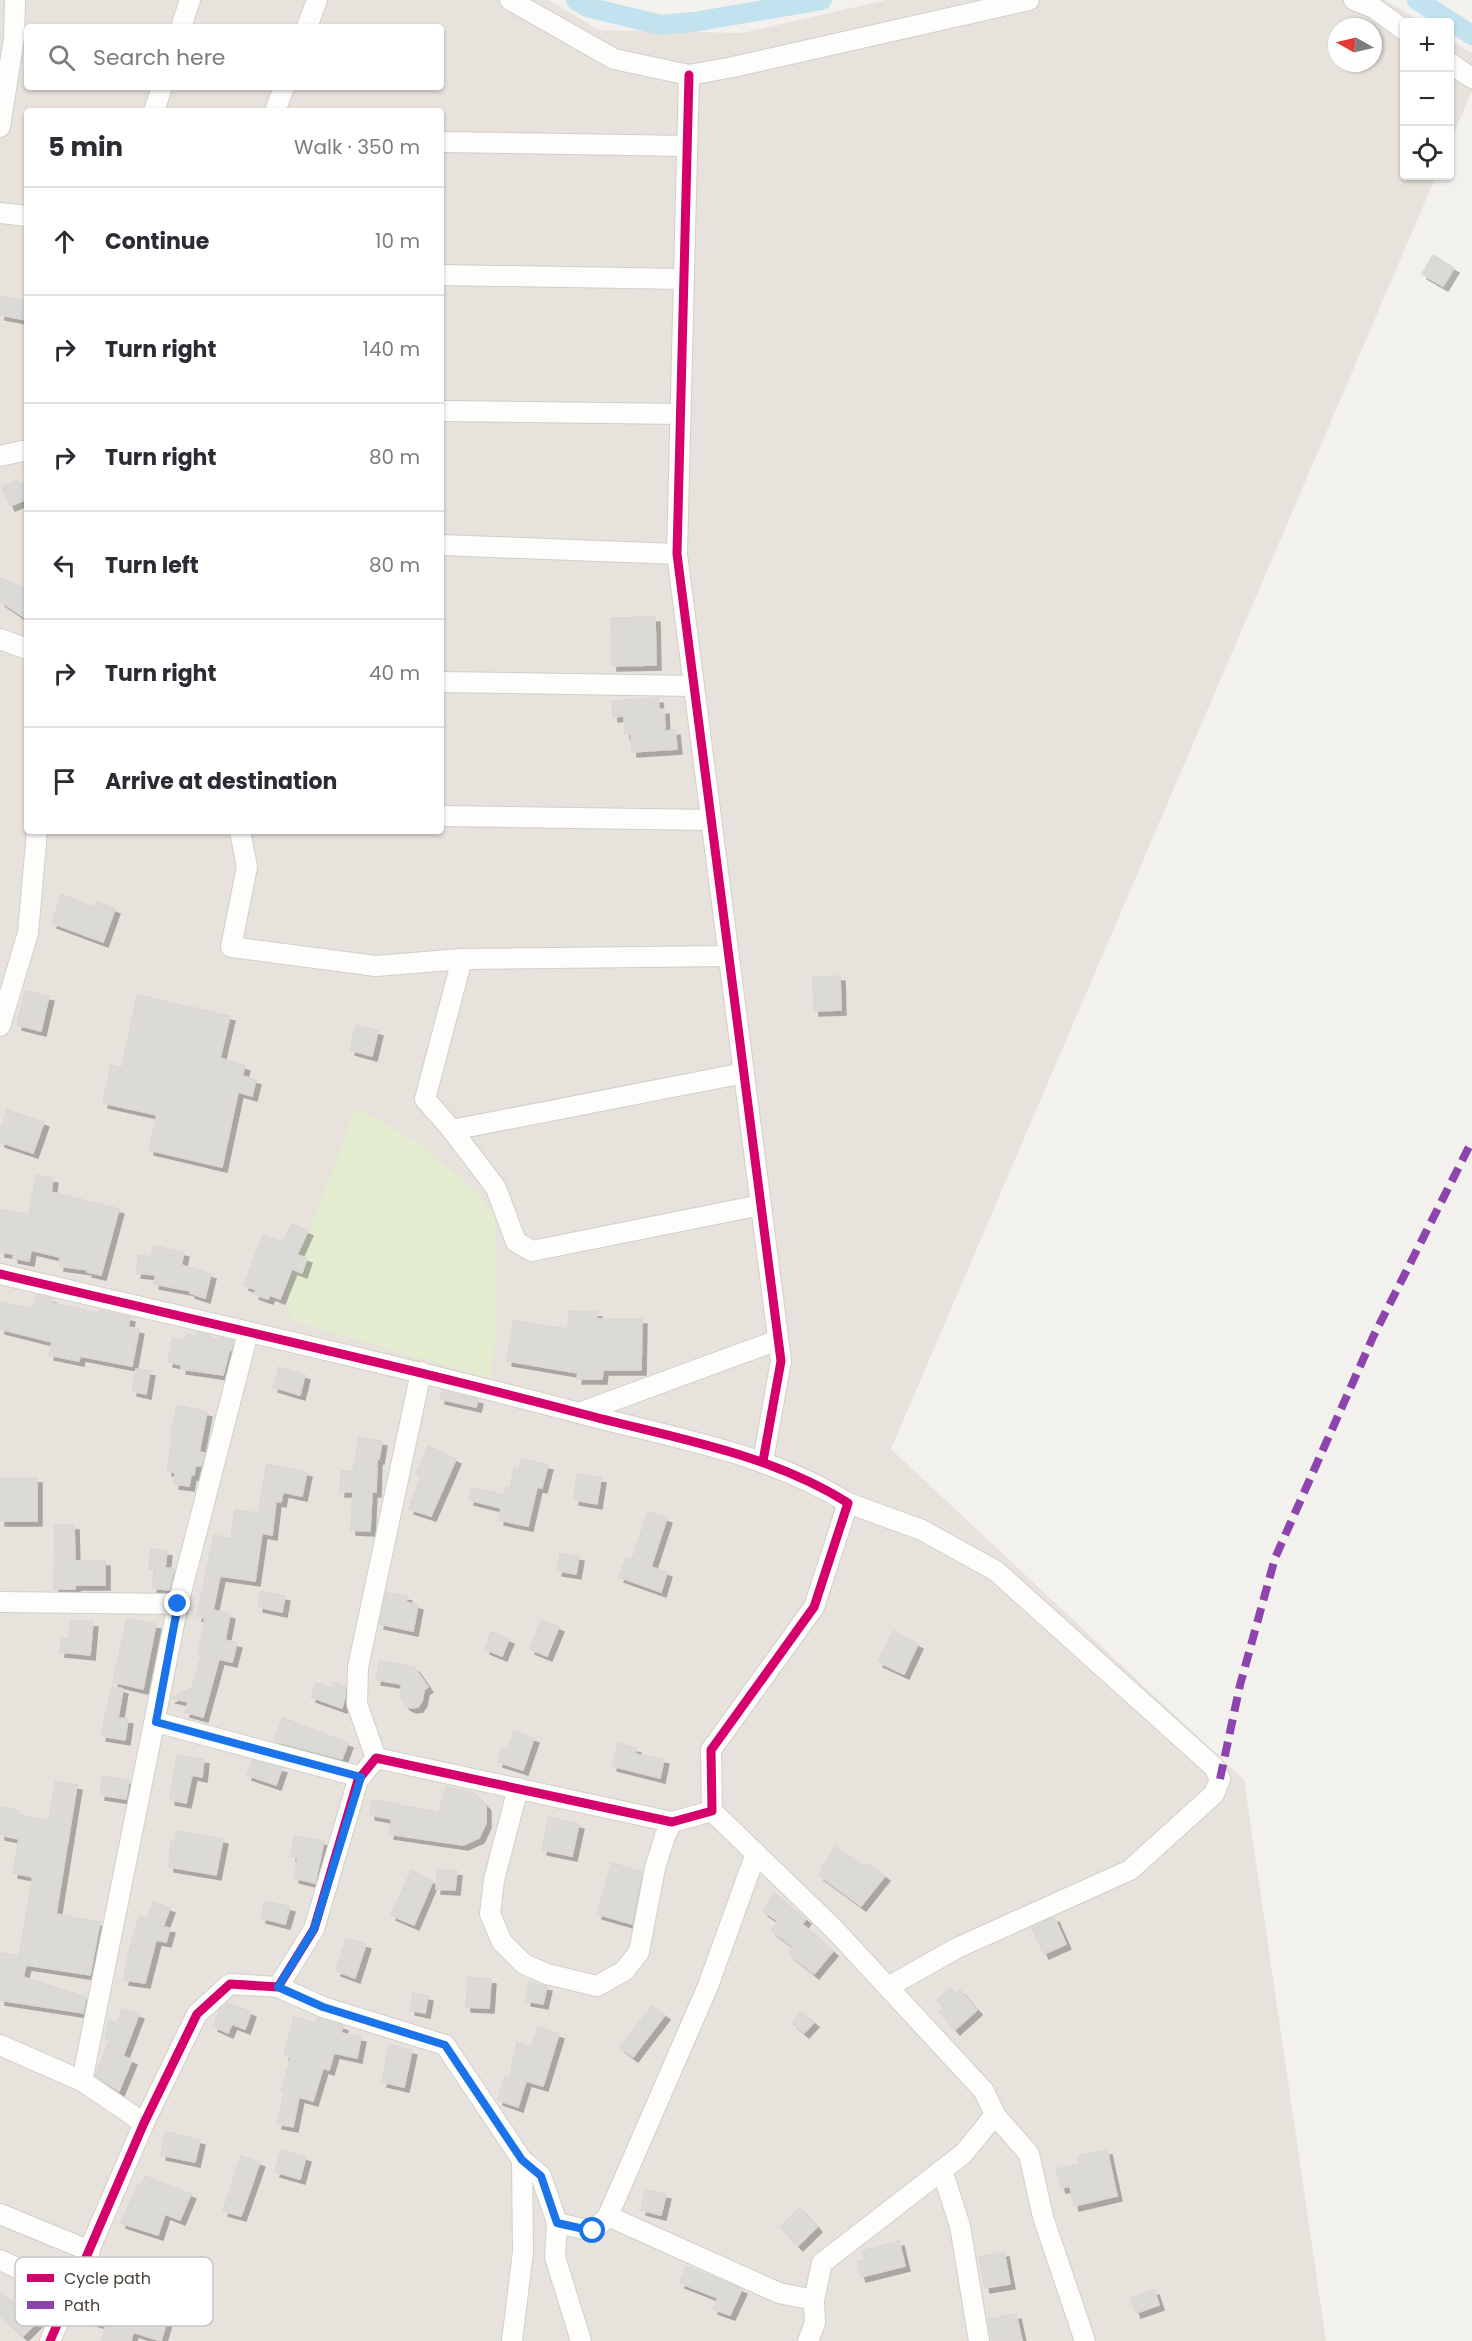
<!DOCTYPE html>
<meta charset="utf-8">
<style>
body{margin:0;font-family:Poppins,sans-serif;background:#f7f7f7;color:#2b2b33}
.controls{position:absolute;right:18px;top:18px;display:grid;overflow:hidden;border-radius:6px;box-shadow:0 2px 4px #0004}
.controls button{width:54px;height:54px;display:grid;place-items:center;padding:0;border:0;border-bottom:2px solid #e1e1e2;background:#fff;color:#2b2b33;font:30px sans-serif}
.compass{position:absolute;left:1328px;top:18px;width:54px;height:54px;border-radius:50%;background:#fff;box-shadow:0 2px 4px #0004;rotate:278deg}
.stop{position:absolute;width:18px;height:18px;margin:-14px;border:4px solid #1a73e8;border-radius:50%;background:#fff}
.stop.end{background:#1a73e8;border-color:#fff;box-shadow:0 2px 6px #0008}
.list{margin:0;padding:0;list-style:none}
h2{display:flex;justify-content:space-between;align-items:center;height:78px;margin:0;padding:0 24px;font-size:26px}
h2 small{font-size:20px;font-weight:400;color:#7c7c81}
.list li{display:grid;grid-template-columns:39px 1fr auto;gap:18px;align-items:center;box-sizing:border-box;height:108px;padding:0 24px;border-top:2px solid #e1e1e2}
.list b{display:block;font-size:22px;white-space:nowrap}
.list em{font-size:20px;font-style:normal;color:#7c7c81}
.icon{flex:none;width:33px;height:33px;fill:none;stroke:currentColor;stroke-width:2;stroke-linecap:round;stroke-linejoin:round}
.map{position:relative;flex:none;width:1472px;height:2341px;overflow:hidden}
.search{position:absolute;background:#fff;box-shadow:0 2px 4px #0004;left:24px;top:24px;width:420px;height:66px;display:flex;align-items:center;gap:15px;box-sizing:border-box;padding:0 21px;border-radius:6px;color:#7c7c81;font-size:22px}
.panel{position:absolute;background:#fff;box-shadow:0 2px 4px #0004;left:24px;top:108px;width:420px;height:726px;border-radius:6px}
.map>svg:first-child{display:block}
</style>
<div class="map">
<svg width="1472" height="2341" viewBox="0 0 1472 2341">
<defs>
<filter id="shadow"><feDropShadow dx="5" dy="5" stdDeviation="0" flood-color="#0004"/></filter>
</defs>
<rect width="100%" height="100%" fill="#f3f1ee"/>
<g fill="#e7e2dc" fill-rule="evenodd">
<path d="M0,0H548L599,30L742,33L886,0H1385L1422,22H1404V176H1436L891,1449L1244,1780L1326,2341H0ZM27,27H441V87H27ZM1337,27H1373V63H1337ZM27,111H441V831H27Z"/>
<path d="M1450,40L1472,53V91L1450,143Z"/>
</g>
<path fill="#e4ecd0" d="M356,1108L421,1144L475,1191L495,1215L497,1317L491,1379L290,1320L287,1290Z"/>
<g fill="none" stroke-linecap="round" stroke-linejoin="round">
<g stroke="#c1e2ee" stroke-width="20">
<path d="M576,0L587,7L661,25L694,22L822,0"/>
<path d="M1417,0L1472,35"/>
</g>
</g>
<g fill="#dcdad6" stroke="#dbd8d4" stroke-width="1.5" filter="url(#shadow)">
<path d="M1433,255L1454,268L1443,286L1422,274Z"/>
<path d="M0,296L27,301V320L0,315Z"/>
<path d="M17,480L20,485L27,481V499L10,506L2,487Z"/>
<path d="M0,578L27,589V619L0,601Z"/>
<path d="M655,617L656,665L612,666L611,618Z"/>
<path d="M658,698L659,710L664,709L665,731L675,730L677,749L632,752L631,734H625L624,716L613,717L612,701Z"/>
<path d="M61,894L95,908L97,902L115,909L103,942L52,923Z"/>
<path d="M840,976L841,1010L814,1011L813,977Z"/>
<path d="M25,991L49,996L41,1031L17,1025Z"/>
<path d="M137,995L230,1016L220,1058L245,1066L242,1076L256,1080L252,1096L238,1092L222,1167L149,1150L157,1115L103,1103L111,1065L122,1068Z"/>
<path d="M356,1025L378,1031L372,1056L350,1050Z"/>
<path d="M7,1110L44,1122L33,1153L0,1142V1131Z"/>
<path d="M36,1175L53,1178L51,1192L119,1209L101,1275L87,1272L88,1270L59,1266L60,1257L31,1250L29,1261L13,1258L14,1254L0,1252V1209L29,1215Z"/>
<path d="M292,1224L308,1231L297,1255L307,1258L302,1273L292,1269L280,1299L270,1295L268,1299L254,1294L256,1290L244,1285L263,1235L283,1242Z"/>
<path d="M154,1246L184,1252L181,1265L211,1274L205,1298L190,1293L191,1291L154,1284L156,1275L136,1273L139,1255L151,1257Z"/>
<path d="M36,1295L51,1298V1303L99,1313L100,1310L130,1317L128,1327L139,1329L132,1366L80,1356L79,1361L49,1355L52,1342L0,1329V1302L33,1309Z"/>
<path d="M569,1311L597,1312V1319H642L641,1370H603L602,1379H577L578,1373L507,1361L514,1320L568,1329Z"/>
<path d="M197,1332L210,1335L214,1341L220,1338L234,1341L231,1350L229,1352L223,1375L181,1369L182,1365L168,1362L173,1338L184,1341L186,1334L197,1336Z"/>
<path d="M279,1367L305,1375L300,1395L273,1387Z"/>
<path d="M136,1369L150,1371L146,1394L132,1391Z"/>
<path d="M442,1391L478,1399L476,1407L440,1399Z"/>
<path d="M177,1405L207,1412L199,1452L205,1453L201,1466H195L194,1475H191L189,1486L174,1484L175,1472L167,1471L173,1432H171Z"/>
<path d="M359,1437L382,1441L379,1459L377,1458L376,1492H372L370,1531L351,1530L353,1492H340L341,1471H353Z"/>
<path d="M428,1446L456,1459L431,1516L409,1509L421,1476L416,1474Z"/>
<path d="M522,1459L548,1465L542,1488L537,1487L528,1526L499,1520L501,1508L469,1500L472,1488L504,1495L506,1487L510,1488L514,1468L519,1469Z"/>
<path d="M267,1464L307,1472L302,1496L283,1492L281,1502L276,1501L272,1535L262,1533L255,1581L220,1576L213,1610L230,1614L225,1640L237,1643L232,1662L219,1659L203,1717L185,1712L188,1702L171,1698L192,1688L201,1656L198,1655L205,1618L197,1616L214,1535L231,1539L235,1510L258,1513Z"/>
<path d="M577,1474L601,1478L597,1504L574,1500Z"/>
<rect x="0" y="1478" width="37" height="43"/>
<path d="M648,1512L667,1518L651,1567L667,1572L661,1592L619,1577L626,1558L632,1560Z"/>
<path d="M55,1525H74L75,1561H105V1585H75V1589H54Z"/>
<path d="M151,1549L167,1551L165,1568L174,1569L169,1590L152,1588L155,1570L149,1569Z"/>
<path d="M560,1553L579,1556L576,1574L557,1571Z"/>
<path d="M261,1591L285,1596L282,1612L258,1607Z"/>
<path d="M386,1592L407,1596L406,1602L418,1605L413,1631L379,1624Z"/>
<path d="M127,1619L156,1624L143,1689L113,1682Z"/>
<path d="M71,1620L93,1622L90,1655L60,1652L61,1638L69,1639Z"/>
<path d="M541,1620L559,1627L547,1656L530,1649Z"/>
<path d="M893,1631L918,1644L904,1674L878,1662Z"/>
<path d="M491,1632L509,1639L502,1656L485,1649Z"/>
<path d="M380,1661L414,1667L428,1687L424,1690L422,1701L418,1707L411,1708L405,1705L402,1699L401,1684L376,1680Z"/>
<path d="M333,1682L345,1686V1697L342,1708L311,1697L316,1683L331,1688Z"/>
<path d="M112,1686L123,1689L118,1718L128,1719L125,1740L101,1736Z"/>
<path d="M283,1718L348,1743L342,1759L274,1741Z"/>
<path d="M514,1731L534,1738L523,1770L498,1762L502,1748L508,1749Z"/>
<path d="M618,1743L636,1748L635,1754L664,1759L660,1778L612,1766Z"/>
<path d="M177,1755L204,1759L202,1777L192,1775L186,1803L170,1800Z"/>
<path d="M252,1760L282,1768L276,1785L247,1775Z"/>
<path d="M103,1776L129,1780L126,1799L100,1795Z"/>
<path d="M56,1781L77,1785L56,1914L100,1922L90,1975L26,1965L23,1977L86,1997L83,2013L0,2000V1953L19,1956L33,1877L13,1873L19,1839L0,1835V1807L20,1811L19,1815L49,1821Z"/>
<path d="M446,1787L474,1793L486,1806V1823L479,1838L463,1845L389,1834L392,1819L370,1815L372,1800L439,1812Z"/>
<path d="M549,1817L579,1824L572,1856L542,1850Z"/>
<path d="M177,1831L223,1839L216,1875L169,1867L171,1841H175Z"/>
<path d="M294,1836L324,1841L315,1883L294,1878L298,1857L291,1856Z"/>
<path d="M836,1847L865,1867L868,1864L885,1876L861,1906L819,1875L823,1870L821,1869Z"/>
<path d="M612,1863L642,1872L632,1924L597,1914Z"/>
<path d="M438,1869L457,1871L455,1890L436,1889Z"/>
<path d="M411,1871L433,1881L414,1925L391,1915Z"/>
<path d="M774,1893L806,1919L802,1924L833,1951L814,1974L789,1954L794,1948L771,1930L778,1921L763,1911Z"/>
<path d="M265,1901L290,1907L285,1924L261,1918Z"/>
<path d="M153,1902L170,1908L163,1927L170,1928L166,1942L156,1940L145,1983L124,1980L128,1956L139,1917L147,1919Z"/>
<path d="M1054,1917L1066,1944L1044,1954L1032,1928Z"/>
<path d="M346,1938L366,1944L355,1978L336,1971Z"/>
<path d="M468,1977L491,1979L489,2008L466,2007Z"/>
<path d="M529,1983L547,1986L543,2004L526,2001Z"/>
<path d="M950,1988L955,1994L960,1990L977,2010L955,2030L939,2011L944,2007L937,2000Z"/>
<path d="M413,1993L428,1996L425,2013L410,2010Z"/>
<path d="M227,2003L251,2012L245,2029L232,2024L228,2033L213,2026L220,2009Z"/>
<path d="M652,2006L665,2015L633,2057L620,2047Z"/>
<path d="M122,2009L139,2014L123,2056L132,2060L119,2091L95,2076L110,2040L105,2039L109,2021L117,2023Z"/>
<path d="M801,2012L814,2022L804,2033L792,2023Z"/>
<path d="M294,2017L316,2023L318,2018L343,2026L341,2033L361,2037L357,2058L334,2053L329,2070L323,2068L313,2101L299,2097L293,2127L277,2124L284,2092L281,2091L291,2058L284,2055Z"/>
<path d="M538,2027L559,2034L543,2086L526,2081L518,2107L498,2100L505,2077H510L517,2042L532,2047Z"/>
<path d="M389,2045L412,2050L404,2087L382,2082Z"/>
<path d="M166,2132L200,2140L195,2162L161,2155Z"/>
<path d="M281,2150L306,2157L300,2179L275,2172Z"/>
<path d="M1107,2150L1117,2196L1074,2206L1070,2186L1061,2188L1056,2169L1080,2164L1078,2156Z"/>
<path d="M241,2156L260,2162L241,2216L223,2211Z"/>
<path d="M145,2176L191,2194L180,2220L165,2214L158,2235L121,2223L138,2184L142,2185Z"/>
<path d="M646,2190L666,2194L661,2215L641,2210Z"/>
<path d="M800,2208L817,2227L798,2246L780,2227Z"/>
<path d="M899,2241L905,2266L861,2277L857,2262L864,2260L862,2251Z"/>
<path d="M1004,2252L1010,2284L985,2288L979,2257Z"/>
<path d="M686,2266L742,2289L730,2315L713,2309L718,2298L680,2283Z"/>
<path d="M110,2269L157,2290L147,2314L167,2320L161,2341L133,2332L131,2341H102L106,2325L76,2317L83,2294L97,2299Z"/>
<path d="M1154,2290L1159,2305L1136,2313L1131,2298Z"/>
<path d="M0,2292L37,2322L23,2336L0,2315Z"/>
<path d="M1016,2314L1022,2341H992L988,2319Z"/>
</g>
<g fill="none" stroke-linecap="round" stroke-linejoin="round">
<defs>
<g id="minor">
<path d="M510,0L614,59L689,75L733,67L1029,0"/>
<path d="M1354,0L1374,8L1404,30"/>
<path d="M181,27L190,0"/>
<path d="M307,27L317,0"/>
<path d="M1450,63L1472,78"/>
<path d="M689,75L677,554L781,1361L763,1461"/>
<path d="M154,111L162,87"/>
<path d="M275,111L284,87"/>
<path d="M0,127L14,38L15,0"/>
<path d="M441,142L687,146"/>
<path d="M0,213L27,216"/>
<path d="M441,275L684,279"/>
<path d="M441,411L681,414"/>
<path d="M0,456L27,450"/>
<path d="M441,545L677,554"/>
<path d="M0,639L27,649"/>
<path d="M441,682L694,686"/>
<path d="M441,816L711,820"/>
<path d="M240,831L247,867L231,947L376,966L462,959L729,956"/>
<path d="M462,959L425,1099L452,1130L496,1188L516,1242L532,1251L761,1205"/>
<path d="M0,1026L28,933L37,831"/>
<path d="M452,1130L744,1073"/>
<path d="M0,1274C194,1320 390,1363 583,1414C673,1438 769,1453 848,1503L814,1607L711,1750L712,1811L672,1822L376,1758L358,1780L314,1929L278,1987L230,1984L197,2014L144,2123L50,2341"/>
<path d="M579,1413L778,1340"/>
<path d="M848,1503L922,1530L996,1571L1214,1767L1220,1779L1214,1794L1130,1870L957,1948L888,1987"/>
<path d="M0,1602L178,1604L248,1333"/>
<path d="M156,1722L361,1777"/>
<path d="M376,1758L357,1704L358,1667L421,1372"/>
<path d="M518,1788L494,1880L490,1914L502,1942L524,1964L547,1974L597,1986L624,1971L639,1952L655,1868L665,1836L672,1822"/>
<path d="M712,1811L834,1929L984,2091L995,2115L1029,2154L1043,2217L1085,2341"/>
<path d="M278,1987L323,2007L445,2045L522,2160L523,2252L512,2341"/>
<path d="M0,2045L82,2081L144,2123"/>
<path d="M82,2081L178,1604"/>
<path d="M522,2160L541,2176L557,2223L593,2231L608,2216L708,1986L756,1853"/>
<path d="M942,2170L960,2226L979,2341"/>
<path d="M0,2214L90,2251"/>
<path d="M608,2216L779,2293L814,2300L822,2263L963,2154L995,2115"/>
<path d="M557,2223L555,2257L581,2341"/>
<path d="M0,2260L71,2292"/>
<path d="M808,2341L815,2323L814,2300"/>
</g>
</defs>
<use href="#minor" stroke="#d1cfcb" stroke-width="22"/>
<use href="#minor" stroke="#fdfdfc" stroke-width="20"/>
<path stroke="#8e44ad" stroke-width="8" stroke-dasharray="15 8" stroke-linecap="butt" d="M1220,1779L1240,1685L1275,1558L1373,1337L1472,1141"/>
<defs>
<g id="cycleway">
<path d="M689,75L677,554L781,1361L763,1461"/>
<path d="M0,1274C194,1320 390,1363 583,1414C673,1438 769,1453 848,1503L814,1607L711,1750L712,1811L672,1822L376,1758L358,1780L314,1929L278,1987L230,1984L197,2014L144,2123L50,2341"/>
</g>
</defs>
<use href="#cycleway" stroke="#fff" stroke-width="13"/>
<use href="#cycleway" stroke="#d6006c" stroke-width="9"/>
</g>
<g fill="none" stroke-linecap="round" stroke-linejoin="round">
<path stroke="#1a73e8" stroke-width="8" d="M178,1604L156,1722L361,1777L314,1929L278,1987L323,2007L445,2045L522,2160L541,2176L557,2223L593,2231"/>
</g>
<rect x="15" y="2257" width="198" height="69" rx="9" fill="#fff" stroke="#c8c6c4" stroke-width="1.5"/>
<rect x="27" y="2274" width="27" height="8" fill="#d6006c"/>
<rect x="27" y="2301" width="27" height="8" fill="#8e44ad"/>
<g font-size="16" fill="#494139">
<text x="64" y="2284">Cycle path</text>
<text x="64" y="2311">Path</text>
</g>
</svg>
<div class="controls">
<button>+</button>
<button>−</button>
<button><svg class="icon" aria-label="locate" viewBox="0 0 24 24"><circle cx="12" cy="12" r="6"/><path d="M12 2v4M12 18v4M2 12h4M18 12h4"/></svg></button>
</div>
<svg class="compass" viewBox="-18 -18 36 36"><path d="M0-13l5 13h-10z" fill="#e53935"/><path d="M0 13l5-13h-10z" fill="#7c7c81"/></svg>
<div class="stop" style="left:593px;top:2231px"></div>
<div class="stop end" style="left:178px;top:1604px"></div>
<div class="search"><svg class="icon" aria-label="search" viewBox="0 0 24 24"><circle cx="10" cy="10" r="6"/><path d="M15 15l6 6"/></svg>Search here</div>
<section class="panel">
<h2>5 min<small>Walk · 350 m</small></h2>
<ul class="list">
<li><svg class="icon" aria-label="ahead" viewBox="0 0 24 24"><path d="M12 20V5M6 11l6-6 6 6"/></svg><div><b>Continue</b></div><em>10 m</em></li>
<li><svg class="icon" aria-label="right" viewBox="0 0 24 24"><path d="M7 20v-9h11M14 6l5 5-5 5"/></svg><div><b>Turn right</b></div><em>140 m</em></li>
<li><svg class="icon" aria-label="right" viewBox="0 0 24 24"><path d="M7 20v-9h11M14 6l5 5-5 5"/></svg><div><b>Turn right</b></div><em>80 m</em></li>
<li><svg class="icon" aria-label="left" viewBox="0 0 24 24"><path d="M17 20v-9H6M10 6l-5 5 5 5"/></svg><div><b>Turn left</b></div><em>80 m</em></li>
<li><svg class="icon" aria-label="right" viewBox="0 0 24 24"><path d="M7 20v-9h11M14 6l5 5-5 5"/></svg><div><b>Turn right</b></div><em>40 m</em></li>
<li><svg class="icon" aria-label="arrive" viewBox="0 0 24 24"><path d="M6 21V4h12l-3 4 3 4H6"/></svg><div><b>Arrive at destination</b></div></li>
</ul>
</section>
</div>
